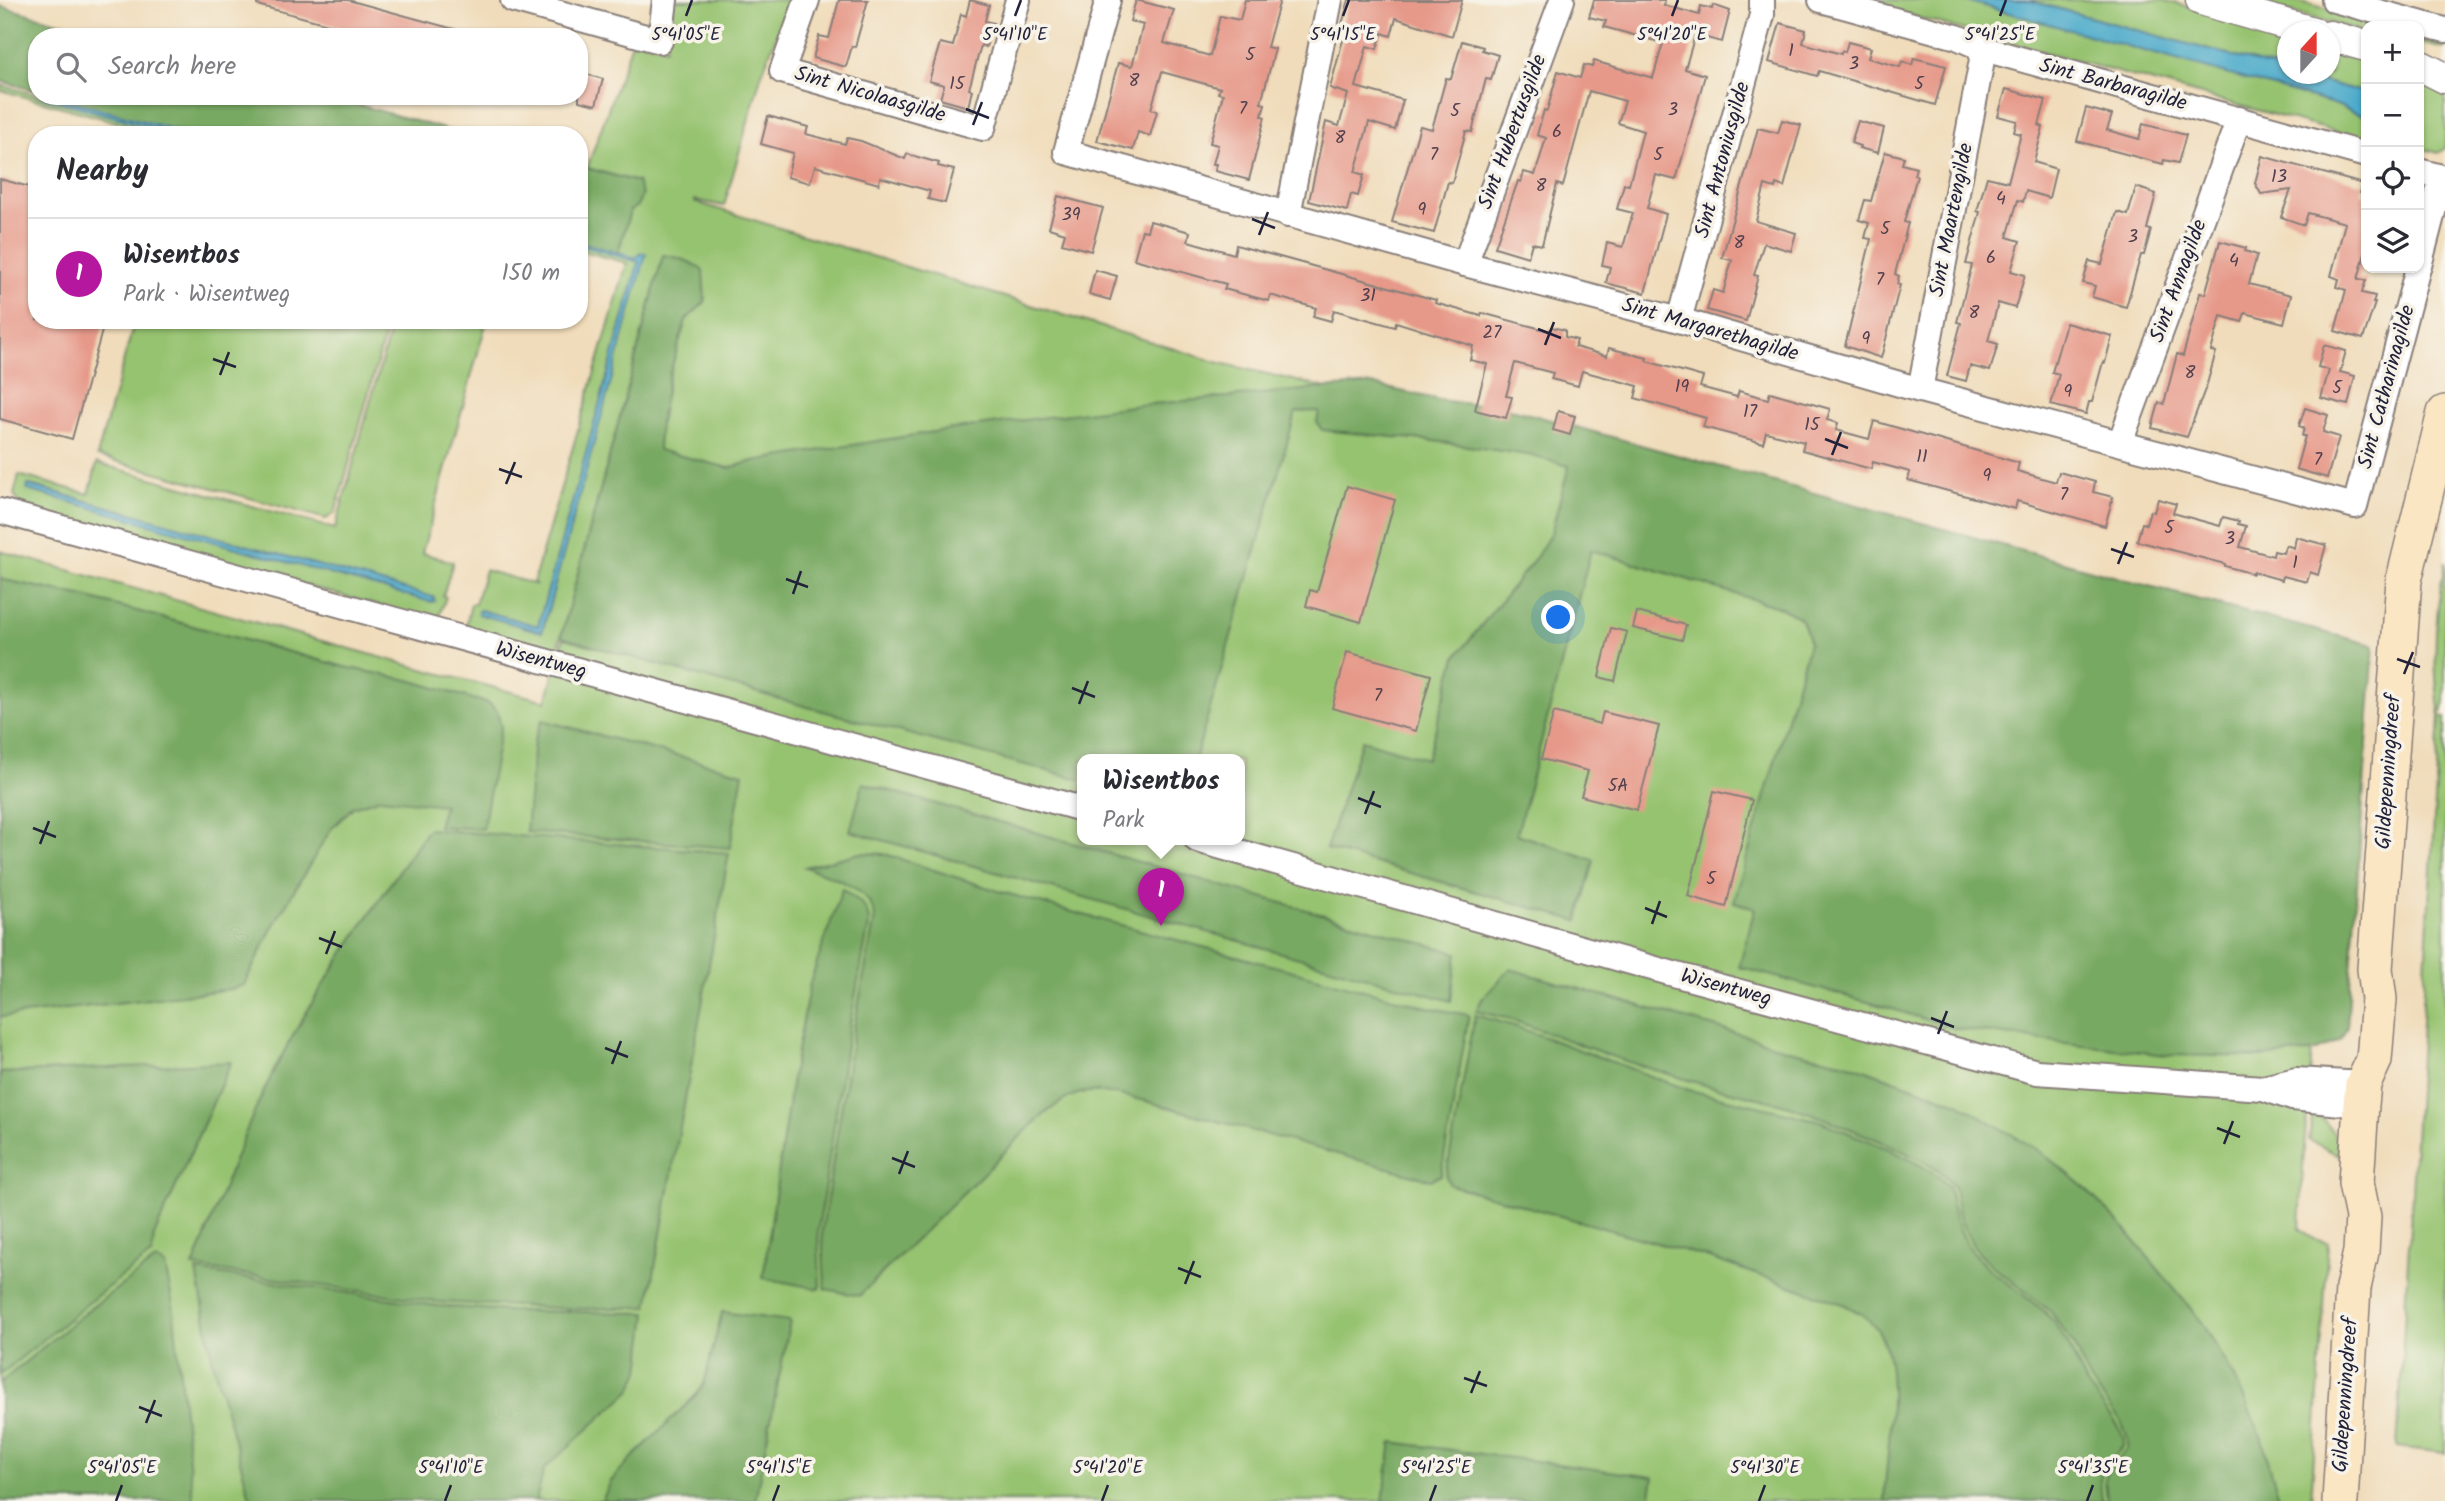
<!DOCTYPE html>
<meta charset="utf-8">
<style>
body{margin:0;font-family:Kalam,sans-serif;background:#f2f2f3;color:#2b2b33}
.controls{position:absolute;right:21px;top:21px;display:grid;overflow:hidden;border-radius:14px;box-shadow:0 2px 5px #0004}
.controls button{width:63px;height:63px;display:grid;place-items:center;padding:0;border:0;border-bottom:2px solid #e1e1e2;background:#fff;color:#2b2b33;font:35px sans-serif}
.compass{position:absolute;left:2277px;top:21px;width:63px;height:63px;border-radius:50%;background:#fff;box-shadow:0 2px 5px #0004;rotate:21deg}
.you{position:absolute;left:1559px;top:618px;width:24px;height:24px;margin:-18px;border:5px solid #fff;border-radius:50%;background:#1a73e8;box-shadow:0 0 0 10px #1a73e833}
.badge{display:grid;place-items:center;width:46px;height:46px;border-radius:50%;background:#b5179e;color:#fff;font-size:23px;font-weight:700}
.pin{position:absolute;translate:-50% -58px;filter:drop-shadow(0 2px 4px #0008)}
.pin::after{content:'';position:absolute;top:37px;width:24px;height:21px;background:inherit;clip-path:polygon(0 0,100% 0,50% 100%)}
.popup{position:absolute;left:1077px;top:754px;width:168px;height:91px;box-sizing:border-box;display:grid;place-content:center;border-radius:14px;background:#fff;filter:drop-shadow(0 2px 5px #0005);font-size:23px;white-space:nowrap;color:#7c7c81}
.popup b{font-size:26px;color:#2b2b33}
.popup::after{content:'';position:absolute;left:50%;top:100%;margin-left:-14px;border:14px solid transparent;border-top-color:#fff}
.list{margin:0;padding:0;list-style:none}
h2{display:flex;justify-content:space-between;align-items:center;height:91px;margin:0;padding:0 28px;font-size:30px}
h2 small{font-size:23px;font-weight:400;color:#7c7c81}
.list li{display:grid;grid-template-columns:46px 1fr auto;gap:21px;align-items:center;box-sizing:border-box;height:112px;padding:0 28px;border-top:2px solid #e1e1e2}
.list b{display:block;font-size:26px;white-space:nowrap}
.list p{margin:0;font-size:23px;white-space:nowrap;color:#7c7c81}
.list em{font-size:23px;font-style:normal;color:#7c7c81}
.icon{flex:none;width:38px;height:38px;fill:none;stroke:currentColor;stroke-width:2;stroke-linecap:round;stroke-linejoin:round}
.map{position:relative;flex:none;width:2445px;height:1501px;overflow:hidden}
.search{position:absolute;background:#fff;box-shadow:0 2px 5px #0004;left:28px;top:28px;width:560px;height:77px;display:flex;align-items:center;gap:18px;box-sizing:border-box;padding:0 24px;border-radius:28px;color:#7c7c81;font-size:26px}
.panel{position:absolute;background:#fff;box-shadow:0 2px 5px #0004;left:28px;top:126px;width:560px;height:203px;border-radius:28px}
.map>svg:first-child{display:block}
</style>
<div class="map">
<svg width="2445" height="1501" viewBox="0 0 2445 1501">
<rect width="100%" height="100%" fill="#f7f3e8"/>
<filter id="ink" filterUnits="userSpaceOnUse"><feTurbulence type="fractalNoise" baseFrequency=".0143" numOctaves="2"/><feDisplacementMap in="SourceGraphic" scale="14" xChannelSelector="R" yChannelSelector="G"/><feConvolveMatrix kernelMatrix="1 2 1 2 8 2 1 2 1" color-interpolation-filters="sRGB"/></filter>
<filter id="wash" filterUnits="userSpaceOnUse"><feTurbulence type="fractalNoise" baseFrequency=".00686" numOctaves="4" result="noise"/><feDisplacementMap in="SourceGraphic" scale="28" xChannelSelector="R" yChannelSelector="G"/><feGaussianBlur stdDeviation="1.57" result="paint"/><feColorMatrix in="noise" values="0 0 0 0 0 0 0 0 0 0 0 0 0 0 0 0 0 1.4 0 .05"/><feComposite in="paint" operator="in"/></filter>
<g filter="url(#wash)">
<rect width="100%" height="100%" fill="#f0dcba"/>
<g fill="#96c370" stroke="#5c7256" stroke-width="2" fill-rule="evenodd">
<path d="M673,0H790L761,76L724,206L695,200V202L1220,363L1413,408L2345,650L2304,1148L2300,1228L2312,1238L2328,1243L2311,1501H0V551L426,670L546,701L672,257L663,256L556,655L465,630L471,604H475L485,570L537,585L533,583L627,263L579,250V245L639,261L538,626L480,610L478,613L542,632L645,255L637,258L618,253L630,211L638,205V182L587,168L633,40L666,48ZM1082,760H1240V840H1082Z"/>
<path d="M1854,0H1963L2334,104L2366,117V140Z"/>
<path d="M2027,0H2163L2287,34V71Z"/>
<path d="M2244,0H2293L2396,26H2366V32Z"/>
<path d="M2419,31L2445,37V49L2419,43Z"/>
<path d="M2330,46L2366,58V93L2295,74H2330Z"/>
<path d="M2419,77L2445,86V148L2438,153L2421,148L2419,155Z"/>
<path d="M0,85L180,135H163L0,90Z"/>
<path d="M135,320H389L335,513L326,519L97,456Z"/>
<path d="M393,320H487L422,553L453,562L443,596L446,597L437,622L21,507L14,494L19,475L89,494L97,463L335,529ZM29,485L34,486L435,598L31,491L28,489Z"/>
<path d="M2445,562V702L2440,716L2445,718V1453L2397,1447L2440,716C2432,665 2435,612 2445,562Z"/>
<path d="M2313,1111C2329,1123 2338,1136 2340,1156L2309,1140Z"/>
</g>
<g fill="#78a962" stroke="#4d664e" stroke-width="2">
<path d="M0,6L112,37H37V91L0,81Z"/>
<path d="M54,96H327L466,135H193Z"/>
<path d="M579,166L637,182L642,195L638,205L630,211L618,253L579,242Z"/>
<path d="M663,255C678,257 692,261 703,271L705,302L686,320L669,376L660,422L658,450L729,468L753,461L946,430L1140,405L1370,384L1440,400L1515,410L2218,605L2374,645L2347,1027L2341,1040L2317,1051L2263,1057L2166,1055L2065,1043L1953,1028L1886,1007L1739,967L1755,908L1734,902L1809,643C1805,617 1798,615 1775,606L1591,550L1517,834L1594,860L1578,921L1326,849L1362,740L1427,759L1456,657L1537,556L1551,533L1569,466L1528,455L1434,441L1322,430L1317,423L1319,411L1296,412L1195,760H1082V780L804,706L561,637Z"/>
<path d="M0,579L85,597L345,667L409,680L490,704L497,711L501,727L483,829L438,826L444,805L381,798L353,807L331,829L272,928L244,985L232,989L0,1017Z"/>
<path d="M542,720L743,773L730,848L526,832L534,741Z"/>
<path d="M863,783L1457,953L1451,1001L850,831Z"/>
<path d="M428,829L729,853L648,1307L576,1309L437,1302L193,1267C220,1200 245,1124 279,1061C322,980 376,905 428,829Z"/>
<path d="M860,853L885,854L995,890L1065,910L1431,1008L1469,1015L1441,1175L1431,1180L1145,1101C1088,1087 1078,1084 1032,1125L859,1296L825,1289L822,1231L853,1033L875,917C871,887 829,876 805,867Z"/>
<path d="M842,889C856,899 869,905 869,924L847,1039L818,1231L820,1289L763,1278L792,1078L810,983Z"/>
<path d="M1510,969L1757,1039L1785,1049L1850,1064L1958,1103L2038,1150L2075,1179L2118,1221L2202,1322L2235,1378L2261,1436L2280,1501H2107L2105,1479L2107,1473L2127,1448L2128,1440L2122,1423L2091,1382L2073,1344L2051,1312L1989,1263L1972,1244L1960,1220L1954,1187L1944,1175L1923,1161L1888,1144L1813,1114L1779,1103L1708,1086L1619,1059L1510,1019L1476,1011L1482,999Z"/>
<path d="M1475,1015L1514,1026L1689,1090L1817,1120L1889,1149L1922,1166L1941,1179L1949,1188L1955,1218L1967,1245L1987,1267L2044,1311L2053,1321L2068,1344L2087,1385L2119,1427L2124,1440L2123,1446L2103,1470L2100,1479L2102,1501H1884C1886,1459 1901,1370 1880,1334C1872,1319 1857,1311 1843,1304L1703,1256L1450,1185L1446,1176Z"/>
<path d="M231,1062L154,1236L152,1254L104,1290L0,1375V1073Z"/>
<path d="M156,1260L165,1265L173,1305L193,1501H0V1383L88,1310Z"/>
<path d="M197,1271L438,1306L509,1311L647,1313L640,1371L631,1390L544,1469L536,1501H251L213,1363Z"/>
<path d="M722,1312L790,1321L755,1501H602L611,1481L631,1459L696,1395L704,1384Z"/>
<path d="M1392,1442L1654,1477L1650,1501H1383Z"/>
</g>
<g fill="#4dabcb" stroke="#386683" stroke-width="2">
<path d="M1963,0H2027L2287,71L2288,74H2295L2366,93V117L2334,104Z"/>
<path d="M40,96H54L193,135H180Z"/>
<path d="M579,242L636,258L641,253L646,254L542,632L478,614V611L480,610L538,626L639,262L579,245Z"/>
<path d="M28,485L433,597L435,601L431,602L31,491L27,489Z"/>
</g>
<g id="blocks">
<g fill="#e69989">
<path d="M258,0H348L461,31V37H376L257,5Z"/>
<path d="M839,0H868L855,47L852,46L846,67L813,58L819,36L829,38Z"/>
<path d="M970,0L989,5L985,21L993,23L986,47L981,45L969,89L972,90L968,107L940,99L944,85L929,81L940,43L953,46L961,14L966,16Z"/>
<path d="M1136,0L1174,10L1164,43L1210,56L1220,16L1240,20L1245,0H1280L1267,47L1275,49L1261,103L1265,104L1262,116L1265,117L1249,180L1215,171L1216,164H1213L1218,145L1210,143L1223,94L1218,93L1220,88L1162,72L1151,109L1157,111L1150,136L1138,132L1133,150L1097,141L1118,63L1132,66L1143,25L1130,21Z"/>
<path d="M1349,0H1462L1452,36L1396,18L1391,36L1382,33L1377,49L1367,46L1356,87L1403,100L1395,130L1369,122L1355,172L1364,175L1358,196L1351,194L1347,211L1309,201L1326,122L1339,126L1348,94L1330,88L1343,40L1338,38Z"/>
<path d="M1594,0H1665L1664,5L1699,15L1701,6L1712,9L1713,5L1730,11L1722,42L1695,35L1685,69L1705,75L1676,180L1656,175L1647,208L1666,214L1645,293L1606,283L1610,267L1602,265L1607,243L1623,247L1633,213L1617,209L1624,184L1629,185L1643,131L1618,123L1625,101L1589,91L1565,179L1563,186L1557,184L1542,245L1532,243L1528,257L1495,247L1518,181L1521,182L1524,172L1535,175L1546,138L1537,135L1544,110L1547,111L1558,71L1580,78L1584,65L1592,67L1594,61L1653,78L1663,43L1604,27L1606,21L1589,17Z"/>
<path d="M1780,23L1806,30L1803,43L1841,54L1842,51L1845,52L1848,42L1871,48L1868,58L1900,67L1902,61L1912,65L1914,58L1946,66L1935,105L1819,71L1817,76L1769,62Z"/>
<path d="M1462,41L1483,47L1482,50L1498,55L1491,80L1486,79L1472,132L1466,131L1452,183L1448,182L1434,233L1392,222L1420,126L1432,129L1446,78L1451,79Z"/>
<path d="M579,72L603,79L596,105L579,101Z"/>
<path d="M2006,89L2046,100L2039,125L2043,127L2034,162L2056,169L2049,198L2026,191L2023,202L2018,200L2007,237L2020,241L2011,271L2025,275L2015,308L1998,303L1988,341L1998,344L1990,371L1970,366L1966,381L1947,376L1961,323L1957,322L1972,265L1966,264L1980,212L1977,211L1987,177L2008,182L2021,134L2014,132L2017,121L1998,116Z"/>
<path d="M2086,108L2112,115L2107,130L2139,139L2143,124L2186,135L2178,163L2164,160L2163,164L2077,141Z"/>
<path d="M768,116L808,127L806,134L845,144L847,138L861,141L905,159L907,154L939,163L938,166L954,170L945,203L928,199L930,191L880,177L879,184L815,166L810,183L787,177L793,153L761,144Z"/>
<path d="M1782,120L1801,125L1784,187L1776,184L1775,188L1765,185L1756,221L1796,233L1791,251L1764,243L1754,275L1758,276L1746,321L1707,310L1713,290L1723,293L1732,260L1722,258L1758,128L1778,133Z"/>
<path d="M1858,121L1884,128L1878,153L1859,148L1860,146L1851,143Z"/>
<path d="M1885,152L1904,157L1902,164L1916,168L1914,175L1917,176L1904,222L1908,223L1895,274L1899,276L1897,284L1900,285L1881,358L1845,346L1871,239L1865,238L1869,223L1859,220L1865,200L1871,201Z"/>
<path d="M2262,156L2363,184L2360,193L2366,195V250L2358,279L2366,280L2362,293L2375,296L2373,303H2375L2363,339L2335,331L2346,290L2337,287L2339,279L2331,276L2345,223L2308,213L2304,225L2281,217L2291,190L2261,194L2255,183Z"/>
<path d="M0,179L37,189V320H105L72,439L0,419Z"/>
<path d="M2136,187L2156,194L2147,229L2151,230L2144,255H2141L2126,307L2092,297L2095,286L2083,283L2089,261L2102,264L2117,212L2128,215Z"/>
<path d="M1058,196L1103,208L1091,251L1062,243L1065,233L1049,228Z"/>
<path d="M1150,221L1190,232L1188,241L1234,254L1236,245L1436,300L1435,303L1481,316L1482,313L1549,331L1552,327L1565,330V337L1577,340L1575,347L1607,356L1609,348L1647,358L1646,361L1703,377L1700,387L1737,397L1739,391L1768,399L1770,392L1830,409L1827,420L1838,423L1836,430L1869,439L1874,421L2019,463L2017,471L2056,482L2059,472L2095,482L2093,492L2113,497L2105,526L2017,501L2015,509L1948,491L1908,480L1910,472L1873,462L1871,469L1802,450L1804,442L1766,432L1763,443L1703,427L1706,418L1635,398L1638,386L1582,371L1578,386L1551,379L1553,373L1515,363L1506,396L1512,397L1506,418L1475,410L1487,364L1470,360L1473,346L1396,322L1395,327L1334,310L1331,321L1313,316L1316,308L1270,295L1269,301L1224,289L1226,284L1134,259L1142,230L1147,231Z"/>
<path d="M2220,241L2246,248L2245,251L2257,255L2249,284L2291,295L2284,323L2245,313L2242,322L2221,316L2211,351L2216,352L2207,384L2187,437L2152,428L2159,403L2164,404L2177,354L2183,356L2200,293L2205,294Z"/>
<path d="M1095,270L1117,276L1110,300L1089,294Z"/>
<path d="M2066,323L2112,336L2105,363L2103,362L2092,402H2089L2086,414L2051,405L2059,374L2052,372Z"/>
<path d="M2324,345L2346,351L2340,372L2355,376L2348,405L2321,398L2329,370L2318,367Z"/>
<path d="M2305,408L2328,415L2323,432L2339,437L2327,478L2296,469L2305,436H2302L2304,428L2299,426Z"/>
<path d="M1558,411L1575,416L1570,435L1553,430Z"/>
<path d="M1347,486L1395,500L1361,622L1306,606L1310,590L1317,592Z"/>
<path d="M2158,499L2176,504L2173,513L2220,526L2223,517L2239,521L2238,524L2246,526L2240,547L2273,556L2274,551L2283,553L2286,545L2294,548L2296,537L2326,545L2318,575L2310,572L2307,582L2283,576L2282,580L2253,572V574L2225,566V564L2137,541L2142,523L2146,524L2150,511L2154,512Z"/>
<path d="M1637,612L1686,625L1682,640L1633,628Z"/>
<path d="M1611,628L1627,632L1615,681L1599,677Z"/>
<path d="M1347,652L1431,675L1416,731L1332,708Z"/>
<path d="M1554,712L1600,724L1603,712L1659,726L1637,810L1581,796L1588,771L1541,759Z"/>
<path d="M1714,791L1752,800L1726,907L1688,896Z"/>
</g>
</g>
</g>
<g filter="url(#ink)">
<use href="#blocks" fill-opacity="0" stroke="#897f7a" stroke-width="2"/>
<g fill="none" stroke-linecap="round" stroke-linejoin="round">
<defs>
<g id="minor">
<path d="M513,0L660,41L665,0"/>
<path d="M807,0L782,71L983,128L1018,0"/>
<path d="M1108,0L1066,152L1465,264L1679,320L1920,390L2355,506L2418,268"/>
<path d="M1821,0L1957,37L1984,49L2366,155"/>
<path d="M2334,0L2445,30"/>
<path d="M2419,171L2442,177L2419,266"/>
<path d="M1288,215L1330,0"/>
<path d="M1465,264L1562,0"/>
<path d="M1679,320L1762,15V0"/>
<path d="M1920,390L1984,49"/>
<path d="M2120,443L2239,119"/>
<path d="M0,511L1082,809"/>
<path d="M1197,840L1677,975L2037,1072L2263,1088L2292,1098L2361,1105"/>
<path d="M2263,1088L2296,1080L2363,1084"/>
</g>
<g id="tertiary">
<path d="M2201,0L2313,32"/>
<path d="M2330,36L2366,46"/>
<path d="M2419,65L2445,78"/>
</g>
<path id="secondary" d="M2340,1501L2353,1288L2361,1252L2363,1217L2356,1183L2361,1105L2363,1084L2374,1060L2379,999L2375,969L2404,580L2445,413"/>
</defs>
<use href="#minor" stroke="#897f7a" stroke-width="28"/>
<use href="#tertiary" stroke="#897f7a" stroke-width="33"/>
<use href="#secondary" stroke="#897f7a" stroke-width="38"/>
<use href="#minor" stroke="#fff" stroke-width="24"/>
<use href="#tertiary" stroke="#fff" stroke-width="30"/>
<use href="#secondary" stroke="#fbe6c4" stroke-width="35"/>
</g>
</g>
<path fill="none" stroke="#22223b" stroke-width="2.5" d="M686,16L692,0M1015,16L1021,0M1343,16L1349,0M1672,16L1678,0M2000,16L2006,0M966,109L989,118M973,125L982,102M1252,219L1275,228M1259,235L1268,212M1538,329L1561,338M1545,345L1554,322M213,359L236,367M220,375L229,352M1825,439L1848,448M1832,455L1841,432M499,469L522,477M506,484L515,462M2111,549L2134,557M2118,564L2127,542M786,579L808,587M793,594L801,571M2397,659L2420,667M2404,674L2413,652M1072,688L1095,697M1079,704L1088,681M1358,798L1381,807M1365,814L1374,791M33,828L56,837M40,844L49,821M1645,908L1667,917M1652,924L1660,901M319,938L342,947M326,954L335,931M1931,1018L1954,1027M1938,1034L1947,1011M605,1048L628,1057M612,1064L621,1041M2217,1128L2240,1137M2224,1144L2233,1121M892,1158L915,1167M899,1174L908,1151M1178,1268L1201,1277M1185,1284L1194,1261M1464,1378L1487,1386M1471,1393L1480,1371M139,1407L162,1416M146,1423L155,1400M116,1501L122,1485M445,1501L451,1485M773,1501L779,1485M1102,1501L1108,1485M1430,1501L1436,1485M1759,1501L1765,1485M2087,1501L2093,1485"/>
<g text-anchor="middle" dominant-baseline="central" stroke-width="7" stroke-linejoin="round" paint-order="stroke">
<g font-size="18" fill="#53404e">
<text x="1791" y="51">1</text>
<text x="1250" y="55">5</text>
<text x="1854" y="64">3</text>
<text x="1134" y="81">8</text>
<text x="957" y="84">15</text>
<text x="1919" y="84">5</text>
<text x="1243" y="109">7</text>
<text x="1673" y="110">3</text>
<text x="1455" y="111">5</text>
<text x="1557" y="132">6</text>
<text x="1340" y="138">8</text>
<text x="1434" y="155">7</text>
<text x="1658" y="155">5</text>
<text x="2279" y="177">13</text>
<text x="1541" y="186">8</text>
<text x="2001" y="199">4</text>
<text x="1422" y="210">9</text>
<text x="1071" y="215">39</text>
<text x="1885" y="229">5</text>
<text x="2133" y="237">3</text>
<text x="1739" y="243">8</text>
<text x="1991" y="258">6</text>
<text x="2234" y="261">4</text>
<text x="1880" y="280">7</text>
<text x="1368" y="296">31</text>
<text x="1974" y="313">8</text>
<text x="1492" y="333">27</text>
<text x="1866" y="339">9</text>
<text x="2190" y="373">8</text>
<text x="1682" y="387">19</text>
<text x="2337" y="388">5</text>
<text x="2068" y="392">9</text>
<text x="1750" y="412">17</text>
<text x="1812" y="425">15</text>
<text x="1922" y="457">11</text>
<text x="2318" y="460">7</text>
<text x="1987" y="476">9</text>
<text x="2064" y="495">7</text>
<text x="2169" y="528">5</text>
<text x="2230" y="539">3</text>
<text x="2295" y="563">1</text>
<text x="1378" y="696">7</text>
<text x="1618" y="786">5A</text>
<text x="1711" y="879">5</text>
</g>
<g font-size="21" fill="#22223b" stroke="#f7f3e8">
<text transform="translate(2113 85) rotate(15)">Sint Barbaragilde</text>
<text transform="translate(870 95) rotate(16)">Sint Nicolaasgilde</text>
<text transform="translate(1513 132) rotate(-70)">Sint Hubertusgilde</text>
<text transform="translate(1723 160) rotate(-75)">Sint Antoniusgilde</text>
<text transform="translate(1952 220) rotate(-79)">Sint Maartengilde</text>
<text transform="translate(2179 281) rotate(-70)">Sint Annagilde</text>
<text transform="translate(1710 330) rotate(16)">Sint Margarethagilde</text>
<text transform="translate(2387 387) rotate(-75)">Sint Catharinagilde</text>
<text transform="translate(541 661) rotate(15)">Wisentweg</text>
<text transform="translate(2389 772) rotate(-86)">Gildepenningdreef</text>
<text transform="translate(1726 988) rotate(15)">Wisentweg</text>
<text transform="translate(2346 1395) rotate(-86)">Gildepenningdreef</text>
</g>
</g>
<g font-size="18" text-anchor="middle" fill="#22223b" stroke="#f7f3e8" stroke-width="7" stroke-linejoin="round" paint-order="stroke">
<text x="686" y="40">5°41'05"E</text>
<text x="1015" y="40">5°41'10"E</text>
<text x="1343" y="40">5°41'15"E</text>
<text x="1672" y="40">5°41'20"E</text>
<text x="2000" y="40">5°41'25"E</text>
<text x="122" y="1473">5°41'05"E</text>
<text x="451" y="1473">5°41'10"E</text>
<text x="779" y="1473">5°41'15"E</text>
<text x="1108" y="1473">5°41'20"E</text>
<text x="1436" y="1473">5°41'25"E</text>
<text x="1765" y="1473">5°41'30"E</text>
<text x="2093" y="1473">5°41'35"E</text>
</g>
</svg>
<div class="controls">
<button>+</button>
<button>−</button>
<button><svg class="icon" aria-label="locate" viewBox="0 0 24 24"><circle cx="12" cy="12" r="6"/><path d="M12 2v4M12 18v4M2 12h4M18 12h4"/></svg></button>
<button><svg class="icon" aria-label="layers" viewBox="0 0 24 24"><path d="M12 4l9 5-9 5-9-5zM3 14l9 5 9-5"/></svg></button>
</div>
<svg class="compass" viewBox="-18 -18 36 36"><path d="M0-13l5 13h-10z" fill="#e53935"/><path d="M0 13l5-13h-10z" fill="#7c7c81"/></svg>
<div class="you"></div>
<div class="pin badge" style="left:1161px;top:926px">1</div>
<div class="popup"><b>Wisentbos</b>Park</div>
<div class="search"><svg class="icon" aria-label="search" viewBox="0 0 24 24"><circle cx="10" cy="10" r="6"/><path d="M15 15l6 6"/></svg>Search here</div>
<section class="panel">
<h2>Nearby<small></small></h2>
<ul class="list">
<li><span class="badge">1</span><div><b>Wisentbos</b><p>Park · Wisentweg</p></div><em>150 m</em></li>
</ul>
</section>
</div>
